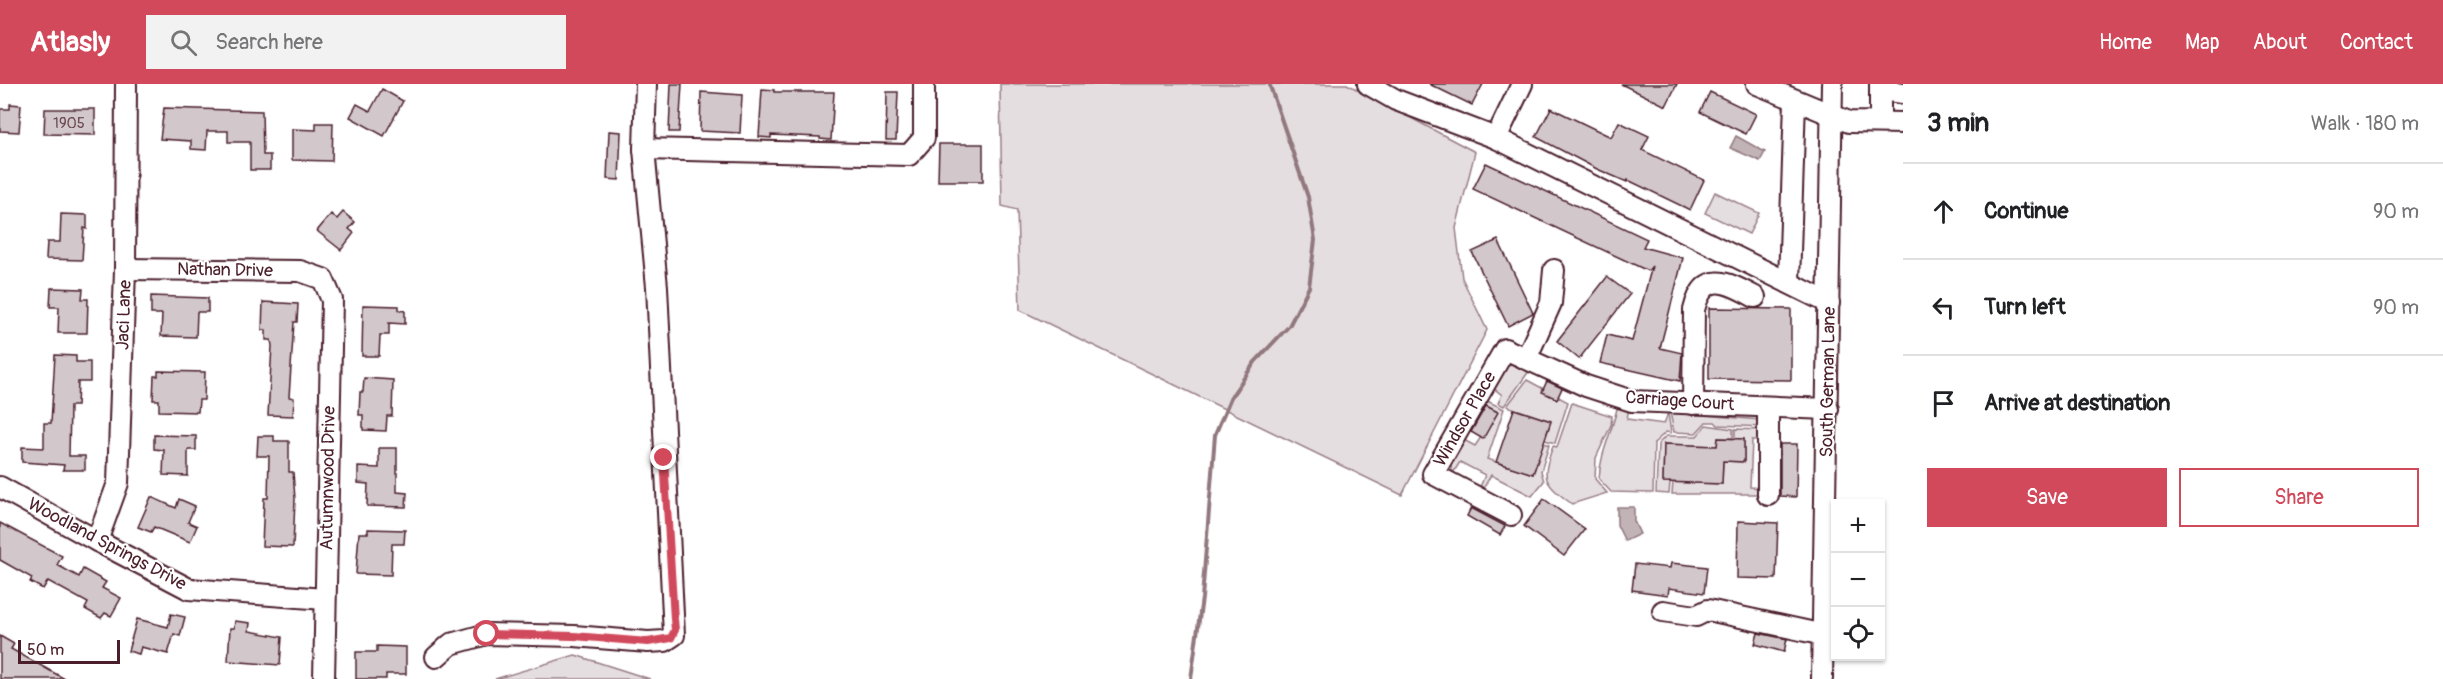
<!DOCTYPE html>
<meta charset="utf-8">
<style>
body{margin:0;font-family:Pangolin,sans-serif;background:#f2f2f2;color:#202124}
.controls{position:absolute;right:18px;bottom:18px;display:grid;overflow:hidden;border-radius:0px;box-shadow:0 2px 4px #0004}
.controls button{width:54px;height:54px;display:grid;place-items:center;padding:0;border:0;border-bottom:2px solid #e0e0e0;background:#fff;color:#202124;font:30px sans-serif}
.scale{position:absolute;left:18px;bottom:15px;width:102px;box-sizing:border-box;padding-left:6px;border:3px solid #4a1f2b;border-top:0;font-size:16px;line-height:21px;white-space:nowrap;color:#4a1f2b;-webkit-text-stroke:4px #fff;paint-order:stroke}
.stop{position:absolute;width:18px;height:18px;margin:-14px;border:4px solid #d1495b;border-radius:50%;background:#fff}
.stop.end{background:#d1495b;border-color:#fff;box-shadow:0 2px 6px #0008}
.list{margin:0;padding:0;list-style:none}
h2{display:flex;justify-content:space-between;align-items:center;height:78px;margin:0;padding:0 24px;font-size:26px}
h2 small{font-size:20px;font-weight:400;color:#757577}
.list li{display:grid;grid-template-columns:39px 1fr auto;gap:18px;align-items:center;box-sizing:border-box;height:96px;padding:0 24px;border-top:2px solid #e0e0e0}
.list b{display:block;font-size:22px;white-space:nowrap}
.list em{font-size:20px;font-style:normal;color:#757577}
.actions{display:flex;gap:12px;padding:18px 24px}
.actions a{flex:1;padding:14px 0;border:2px solid #d1495b;border-radius:0px;text-align:center;font-size:21px;color:#d1495b}
.actions .main{background:#d1495b;color:#fff}
.icon{flex:none;width:33px;height:33px;fill:none;stroke:currentColor;stroke-width:2;stroke-linecap:round;stroke-linejoin:round}
.map{position:relative;flex:none;width:1903px;height:595px;overflow:hidden}
header{display:flex;align-items:center;gap:36px;box-sizing:border-box;height:84px;padding:0 30px;background:#d1495b;color:#fff}
header strong{font-size:28px}
nav{display:flex;gap:33px;margin-inline-start:auto;font-size:21px}
.search{width:420px;height:54px;background:#f2f2f2;display:flex;align-items:center;gap:15px;box-sizing:border-box;padding:0 21px;border-radius:0px;color:#757577;font-size:22px}
main{display:flex}
aside{flex:1;background:#fff}
.map>svg:first-child{display:block}
</style>
<header>
<strong>Atlasly</strong>
<div class="search"><svg class="icon" aria-label="search" viewBox="0 0 24 24"><circle cx="10" cy="10" r="6"/><path d="M15 15l6 6"/></svg>Search here</div>
<nav><a>Home</a><a>Map</a><a>About</a><a>Contact</a></nav>
</header>
<main>
<div class="map">
<svg width="1903" height="595" viewBox="0 0 1903 595">
<rect width="100%" height="100%" fill="#fff"/>
<filter id="ink" filterUnits="userSpaceOnUse"><feTurbulence type="fractalNoise" baseFrequency=".0167" numOctaves="2"/><feDisplacementMap in="SourceGraphic" scale="12" xChannelSelector="R" yChannelSelector="G"/><feConvolveMatrix kernelMatrix="1 2 1 2 8 2 1 2 1" color-interpolation-filters="sRGB"/></filter>
<g filter="url(#ink)">
<g fill="#e5dee0" stroke="#987e86" stroke-width="1.5">
<path d="M1000,0H1347L1475,68L1456,144L1462,194L1487,246L1402,411L1020,226L1017,126L1002,122Z"/>
<path d="M1715,108L1759,129L1749,150L1705,129Z"/>
<path d="M1511,273L1532,283L1504,322L1498,319L1502,311L1492,303Z"/>
<path d="M1527,296L1568,318L1555,359L1545,356L1551,337L1507,322Z"/>
<path d="M1485,316L1504,325L1487,375L1533,390L1544,359L1549,361L1541,387L1544,397L1532,412L1491,391L1483,405L1480,403L1485,391L1460,378L1453,389C1446,378 1457,366 1462,355L1475,362L1498,328L1483,320Z"/>
<path d="M1572,319L1612,332L1611,341L1596,374L1595,395L1607,409L1572,420C1543,398 1541,396 1553,362L1557,363Z"/>
<path d="M1618,320L1629,323L1627,335L1664,340L1668,329L1671,349L1666,348L1654,359L1653,409L1611,408L1599,395C1600,368 1613,347 1618,320Z"/>
<path d="M1670,328L1760,336L1763,343L1718,341L1715,338H1706L1696,349L1674,348Z"/>
<path d="M1706,341L1733,345V354H1718L1717,362L1664,360L1663,398H1670L1669,410L1656,409L1658,360L1666,352H1697Z"/>
<path d="M1735,345L1763,346V356H1752L1750,403L1763,404V410H1672L1673,398L1722,400L1723,377L1744,378V355H1735Z"/>
<path d="M575,571L650,595H495Z"/>
</g>
<g fill="#c1b3b6" stroke="#91787e" stroke-width="1.5">
<path d="M1736,52L1765,68L1760,77L1730,64Z"/>
<path d="M1617,423H1634V437L1640,450L1625,457L1617,441Z"/>
</g>
<g fill="none" stroke-linecap="round" stroke-linejoin="round">
<path stroke="#91787e" stroke-width="4" d="M1191,595L1202,514L1215,351L1231,313L1255,278L1289,242L1309,203L1315,156L1308,113L1270,2"/>
</g>
<g fill="#d2c7cb" stroke="#4a1f2b" stroke-width="1.5">
<path d="M671,0H682L679,48H669Z"/>
<path d="M1429,0H1483L1472,21Z"/>
<path d="M1621,0H1677L1666,22Z"/>
<path d="M382,5L403,17L384,52L350,33L357,20L370,27Z"/>
<path d="M762,5L774,6V8H834L831,56L820,55V53L771,51V54L759,53Z"/>
<path d="M701,8L742,11L740,49L700,47Z"/>
<path d="M887,8H898L896,56H886Z"/>
<path d="M1710,8L1756,30L1746,50L1700,28Z"/>
<path d="M10,20L21,21L19,48L0,47V25H10Z"/>
<path d="M164,24L262,27L263,71H270V86H250V58H228V47H207L206,66L191,65V57L160,55Z"/>
<path d="M1551,24L1611,53L1619,38L1649,52L1642,66L1704,96L1690,126L1628,96L1627,98L1597,85L1536,53Z"/>
<path d="M45,25H95V51L44,50Z"/>
<path d="M316,39H333L332,77L292,76V45L316,46Z"/>
<path d="M609,47L621,48L619,96L607,95Z"/>
<path d="M939,60H983V97H938Z"/>
<path d="M1486,79L1647,155L1643,163L1683,174L1660,264L1682,269L1680,297L1600,279L1607,251L1632,257L1652,182L1648,187L1473,105Z"/>
<path d="M343,128L355,138L349,145L354,149L341,166L317,147L331,130L337,135Z"/>
<path d="M61,130L87,131V145L84,144L82,176L46,175L47,158H60Z"/>
<path d="M1498,156L1533,229L1508,242L1472,168Z"/>
<path d="M1607,193L1630,210L1579,275L1557,257Z"/>
<path d="M51,204L83,205L82,215H88L87,249H58L59,223H50Z"/>
<path d="M151,212L208,214V228H197L196,253L161,252L162,230H151Z"/>
<path d="M263,218L298,220L297,238H294L289,313L294,314L293,332L268,331L272,262L271,256H266V246H262Z"/>
<path d="M363,221L399,222V226L405,227V240L389,239V251H380L379,272H362Z"/>
<path d="M1709,224L1791,225V296L1709,295Z"/>
<path d="M55,271L76,272V278H90V298H78L77,322H70L69,372H85V386H63L64,381L22,378V363L44,364V339H51Z"/>
<path d="M158,287L205,288L204,316H199L198,328L159,327V316H153L154,292H158Z"/>
<path d="M364,294L393,296L392,332H387L386,347L363,346V331H359L360,308H363Z"/>
<path d="M1547,297L1562,304L1557,315L1542,308Z"/>
<path d="M1486,322L1498,328L1483,355L1471,348Z"/>
<path d="M1514,325L1551,337L1533,390L1496,378Z"/>
<path d="M154,351L196,352V366H188V392L163,391L164,366L154,365Z"/>
<path d="M258,352H274V357H289V388H293L295,415L293,463L262,462L264,414H268L269,372H257Z"/>
<path d="M1718,354L1744,355V378L1723,377L1722,400L1663,398L1664,360L1717,362Z"/>
<path d="M1780,360H1797L1796,413L1780,412Z"/>
<path d="M379,364H397V408L407,409L406,423L367,422L368,400L358,399V383L379,384Z"/>
<path d="M151,413L176,424L179,415L195,422L188,438L197,442L190,458L154,443L151,448L138,443Z"/>
<path d="M1544,415L1585,445L1564,472L1524,442Z"/>
<path d="M1471,424L1505,442L1500,451L1467,432Z"/>
<path d="M1738,437L1778,439L1776,495L1737,494Z"/>
<path d="M0,439L62,472L57,481L79,493L83,485L106,498L102,504L121,514L111,532L105,529L101,534L85,525L88,519L48,497L43,505L30,498L32,494L0,476Z"/>
<path d="M368,445L405,446L404,460H392L391,491L356,490L359,449H368Z"/>
<path d="M1671,479L1707,483L1704,509L1669,504L1668,511L1632,506L1635,480L1670,484Z"/>
<path d="M171,530L185,533L180,552L174,550L168,570L141,563L139,570L128,567L137,535L168,543Z"/>
<path d="M235,537L250,539L249,547L282,553L280,581L228,577L230,544H234Z"/>
<path d="M1758,549L1787,555L1784,568L1755,560Z"/>
<path d="M0,552L14,560L11,565L65,595H0Z"/>
<path d="M377,562L406,563V590H386V595H356V568H377Z"/>
</g>
<g fill="none" stroke-linecap="round" stroke-linejoin="round">
<defs>
<g id="minor">
<path d="M1368,0L1396,16L1496,54L1829,219"/>
<path d="M1757,0L1849,38L1903,39"/>
<path d="M1880,0V38"/>
<path d="M1880,6L1903,9"/>
<path d="M1496,54L1522,0"/>
<path d="M644,65L909,71L924,54V0"/>
<path d="M125,185L300,187L323,195L332,216L324,595"/>
<path d="M1789,198L1795,17"/>
<path d="M1526,275L1551,219L1554,186"/>
<path d="M1693,320L1694,226C1704,185 1727,198 1755,213"/>
<path d="M0,403L97,457L189,505L325,515"/>
<path d="M1768,411V323"/>
<path d="M1511,431L1433,390L1505,265L1586,302L1632,317L1828,325"/>
<path d="M97,457L118,399L125,185L126,0"/>
<path d="M1663,527L1696,532L1708,526L1824,551"/>
<path d="M436,573L451,560L487,550L574,552L648,558L665,557L674,551L657,203L644,65L646,0"/>
<path d="M1822,595L1832,0"/>
</g>
</defs>
<use href="#minor" stroke="#4a1f2b" stroke-width="24"/>
<use href="#minor" stroke="#fff" stroke-width="20"/>
</g>
</g>
<g fill="none" stroke-linecap="round" stroke-linejoin="round" filter="url(#ink)">
<path stroke="#d1495b" stroke-width="8" d="M487,550L574,552L648,558L671,554L675,546L674,535L664,374"/>
</g>
<g text-anchor="middle" dominant-baseline="central" stroke-width="4.5" stroke-linejoin="round" paint-order="stroke">
<g font-size="15" fill="#6c4953">
<text x="69" y="39">1905</text>
</g>
<g font-size="18" fill="#4a1f2b" stroke="#fff">
<text transform="translate(225 186) rotate(1)">Nathan Drive</text>
<text transform="translate(124 231) rotate(-88)">Jaci Lane</text>
<text transform="translate(1828 298) rotate(-89)">South German Lane</text>
<text transform="translate(1680 317) rotate(4)">Carriage Court</text>
<text transform="translate(1465 335) rotate(-60)">Windsor Place</text>
<text transform="translate(328 394) rotate(-89)">Autumnwood Drive</text>
<text transform="translate(107 460) rotate(28)">Woodland Springs Drive</text>
</g>
</g>
</svg>
<div class="controls">
<button>+</button>
<button>−</button>
<button><svg class="icon" aria-label="locate" viewBox="0 0 24 24"><circle cx="12" cy="12" r="6"/><path d="M12 2v4M12 18v4M2 12h4M18 12h4"/></svg></button>
</div>
<div class="scale">50 m</div>
<div class="stop" style="left:487px;top:550px"></div>
<div class="stop end" style="left:664px;top:374px"></div>
</div>
<aside>
<h2>3 min<small>Walk · 180 m</small></h2>
<ul class="list">
<li><svg class="icon" aria-label="ahead" viewBox="0 0 24 24"><path d="M12 20V5M6 11l6-6 6 6"/></svg><div><b>Continue</b></div><em>90 m</em></li>
<li><svg class="icon" aria-label="left" viewBox="0 0 24 24"><path d="M17 20v-9H6M10 6l-5 5 5 5"/></svg><div><b>Turn left</b></div><em>90 m</em></li>
<li><svg class="icon" aria-label="arrive" viewBox="0 0 24 24"><path d="M6 21V4h12l-3 4 3 4H6"/></svg><div><b>Arrive at destination</b></div></li>
</ul>
<div class="actions"><a class="main">Save</a><a>Share</a></div>
</aside>
</main>
